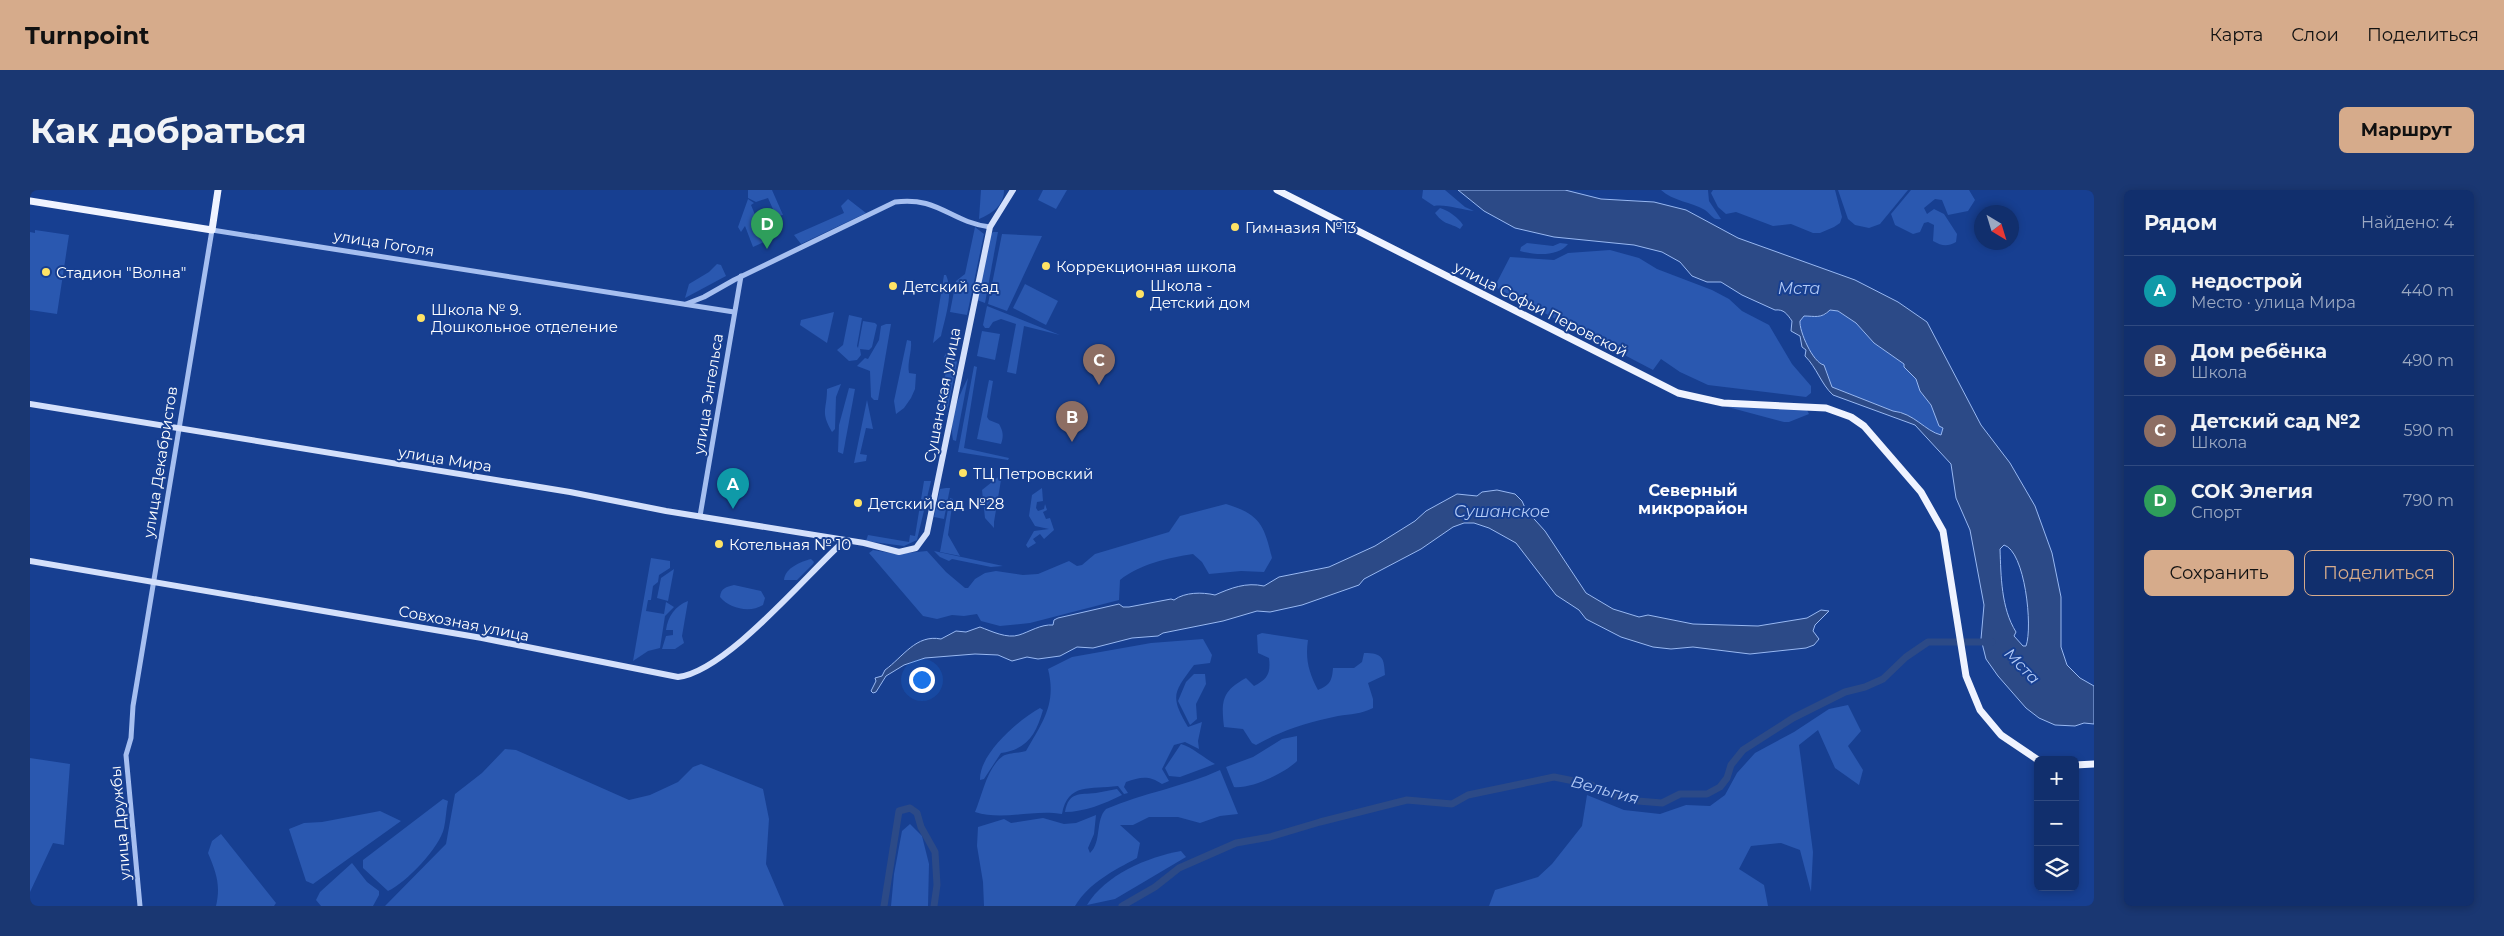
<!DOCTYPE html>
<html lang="ru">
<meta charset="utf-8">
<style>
body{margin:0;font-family:Montserrat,sans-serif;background:#1a3772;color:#f1f3f6}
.controls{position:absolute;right:15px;bottom:15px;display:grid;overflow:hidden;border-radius:8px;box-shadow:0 2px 8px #0003}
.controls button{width:45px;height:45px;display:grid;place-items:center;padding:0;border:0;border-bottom:1px solid #304a80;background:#112f6d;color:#f1f3f6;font:25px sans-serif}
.compass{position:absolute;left:1944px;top:15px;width:45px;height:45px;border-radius:50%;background:#112f6d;box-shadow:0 2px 8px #0003;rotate:142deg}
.you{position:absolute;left:891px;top:489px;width:18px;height:18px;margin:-12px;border:4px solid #fff;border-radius:50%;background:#1a73e8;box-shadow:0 0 0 8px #1a73e833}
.badge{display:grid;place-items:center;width:32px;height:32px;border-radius:50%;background:#d6ab8b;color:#fff;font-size:16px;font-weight:700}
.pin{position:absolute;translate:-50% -41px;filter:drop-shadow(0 1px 2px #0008)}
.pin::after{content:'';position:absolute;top:26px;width:18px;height:15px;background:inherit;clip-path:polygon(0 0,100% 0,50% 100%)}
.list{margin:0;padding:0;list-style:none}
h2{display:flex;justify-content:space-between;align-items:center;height:65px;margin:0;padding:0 20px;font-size:21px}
h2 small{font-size:16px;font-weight:400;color:#9ca9c2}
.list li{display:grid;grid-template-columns:32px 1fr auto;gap:15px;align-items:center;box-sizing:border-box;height:70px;padding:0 20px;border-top:1px solid #304a80}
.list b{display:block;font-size:19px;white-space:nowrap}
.list p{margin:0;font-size:16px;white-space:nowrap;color:#9ca9c2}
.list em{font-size:16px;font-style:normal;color:#9ca9c2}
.actions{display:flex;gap:10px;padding:15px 20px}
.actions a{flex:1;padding:11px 0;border:1px solid #d6ab8b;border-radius:8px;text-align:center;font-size:18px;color:#d6ab8b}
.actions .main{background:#d6ab8b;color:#111}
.icon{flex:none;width:28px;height:28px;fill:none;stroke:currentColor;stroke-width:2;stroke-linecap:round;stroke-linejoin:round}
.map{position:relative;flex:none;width:2064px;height:716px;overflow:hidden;border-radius:8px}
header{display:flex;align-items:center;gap:30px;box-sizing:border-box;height:70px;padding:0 25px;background:#d6ab8b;color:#111}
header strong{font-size:24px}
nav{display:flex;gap:28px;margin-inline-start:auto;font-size:18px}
.intro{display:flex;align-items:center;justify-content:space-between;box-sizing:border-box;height:120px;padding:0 30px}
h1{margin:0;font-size:35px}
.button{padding:12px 22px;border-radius:8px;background:#d6ab8b;color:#111;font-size:18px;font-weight:700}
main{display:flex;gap:30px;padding:0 30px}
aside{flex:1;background:#112f6d;border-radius:8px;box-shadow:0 2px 8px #0003}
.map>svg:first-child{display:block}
</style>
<header>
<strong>Turnpoint</strong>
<nav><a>Карта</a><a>Слои</a><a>Поделиться</a></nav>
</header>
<div class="intro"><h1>Как добраться</h1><a class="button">Маршрут</a></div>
<main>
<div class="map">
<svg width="2064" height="716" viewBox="0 0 2064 716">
<rect width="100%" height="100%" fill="#173f91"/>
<g fill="#2a58b0">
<path d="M718,0H742L753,25L746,26L738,8L726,12L718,8Z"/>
<path d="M951,0H974C974,16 961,24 949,29Z"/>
<path d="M1013,0H1037L1026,19L1008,10Z"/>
<path d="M1393,0H1415L1435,17L1444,21C1432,20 1416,14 1404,16L1392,8Z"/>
<path d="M1631,0H1678L1679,11L1691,29C1683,31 1681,24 1675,20C1661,12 1643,11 1631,0Z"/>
<path d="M1683,0H1805L1812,27L1810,33L1804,37L1790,43H1783L1761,34L1743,36L1706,22L1696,24L1688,17L1681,3Z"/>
<path d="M1808,0H1878L1850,34L1839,38L1825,35L1818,29Z"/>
<path d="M1881,0H1939L1945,10L1938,21L1918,25L1912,10L1905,9L1894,18L1897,24L1904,19L1914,24L1927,44L1926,52C1917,57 1912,56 1903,51L1904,35L1898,32L1894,33L1890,42L1883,44L1865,35L1861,24Z"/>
<path d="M718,9L724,13L721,15L736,51L723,57L715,36L711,42L708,37Z"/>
<path d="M818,9L836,23L771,54L764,45L814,23L811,16Z"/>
<path d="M1410,18C1419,21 1428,27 1433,35L1430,39C1419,32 1415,36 1405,23Z"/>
<path d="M945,37L954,44L937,125L920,122L926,91L935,84Z"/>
<path d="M5,40L39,45L27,124L0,120V42L5,43Z"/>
<path d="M963,42H968L955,113L947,110L960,45Z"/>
<path d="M972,44L1012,46L977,121L958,114Z"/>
<path d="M1497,53L1523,56L1530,53L1538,54C1528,67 1505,65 1490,61L1491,57Z"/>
<path d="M1580,60L1609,68L1627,79L1682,100L1699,109L1712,121L1739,135L1762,174L1781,196V203L1776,207L1678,195L1650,182L1631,169L1623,180L1467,98L1466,94L1480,67L1524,70L1538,63Z"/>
<path d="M687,74L691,75L696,86L655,108L659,94L679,82Z"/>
<path d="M914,85H916C924,103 915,128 911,146L903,153Z"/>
<path d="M995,94L1028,111L1016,135L983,118Z"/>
<path d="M957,116L1030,145L994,136L986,184L977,182L986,134L971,129L963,132L959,138H955L953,135Z"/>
<path d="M1800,120L1808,121L1826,133L1844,153L1874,174V177L1887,189L1890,201L1901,215L1913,237L1911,245C1894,240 1883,223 1863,221L1802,197L1797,182L1780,163L1769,137V131L1774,126L1795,125Z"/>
<path d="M804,122L797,153L770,135L771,130Z"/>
<path d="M819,125L832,128L827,156L828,158L833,131L845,133L847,135L842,157L839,160L830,159L831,165L827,170L819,171L807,160L813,155Z"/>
<path d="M856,134H861L848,210H844L841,207L840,181L827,176L835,168L838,169L849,150L851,136Z"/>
<path d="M952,141L970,144L965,170L947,166Z"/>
<path d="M877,150L881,151C882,162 877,172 879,183L886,184L885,199L881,208L874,218L866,224L864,211Z"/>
<path d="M916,163L923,166L927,172L918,217L907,229L918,170L914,167Z"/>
<path d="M944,176L947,177L934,258L979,268L978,270L928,262Z"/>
<path d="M938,188L926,251L923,250C919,230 928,207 938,188Z"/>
<path d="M959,190L963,191L957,227L959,230L969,234C973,241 974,246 971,254L947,249Z"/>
<path d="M811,194L806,207L805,239L802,242C790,221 797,220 797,199Z"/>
<path d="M819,198L825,199L813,264L808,262L809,235Z"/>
<path d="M837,210L843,239L836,238L830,264L837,265L836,271L824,273Z"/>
<path d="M1694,216L1777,220L1779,224L1759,232H1754Z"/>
<path d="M972,284L964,332V338L955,328L952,300Z"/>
<path d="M894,291H901L887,350L874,356L836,351L838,345L879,352L880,345L885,346Z"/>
<path d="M916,298H920L914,329L904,327L910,299Z"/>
<path d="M1012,298L1013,311L1007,312L1006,318L1008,321L1014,319L1015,314L1017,320L1013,322L1016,329L1020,328L1024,340L1014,349L1010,344L1003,349L1006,353L998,358L996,355L1004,341L1019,339L1005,336L999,326L1002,305Z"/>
<path d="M920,308L923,309L918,345L930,366L910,362Z"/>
<path d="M1196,314C1229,324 1234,334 1242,368L1234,382L1211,381L1179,384L1172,372L1163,364C1138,368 1110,374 1090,390L1089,410L1000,433L970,436L951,431L947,424L934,426L922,425L907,429L893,426L839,363L843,360L866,364L897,361L916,382L935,398H938L945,389L955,383L966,381L993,385L1008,384L1039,371L1047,376L1052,375L1065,364L1139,342L1150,326Z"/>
<path d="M904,361L973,376L961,377L922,369L919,371L910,367Z"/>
<path d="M621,368L640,371V378L629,385L628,392L623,396L621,410H618L616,421L634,424L636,412L644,417L635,426L630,458L618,461L603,471Z"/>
<path d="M781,369L784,372L783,374L767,390H754C755,378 770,372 781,369Z"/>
<path d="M644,379L638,411L627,408L631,388Z"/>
<path d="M704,395L731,401L735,408L733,415C720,423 700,419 690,407C691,398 696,397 704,395Z"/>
<path d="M658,411L652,446L654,453L645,459H632L636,446L643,445V440H636C638,426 645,416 658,411Z"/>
<path d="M1232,443L1278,450C1275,469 1279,483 1288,500C1300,495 1302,491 1303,478H1324L1332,472L1334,463C1353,463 1354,468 1355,485L1338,493L1343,509V518C1331,524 1321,524 1308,526C1279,532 1252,540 1226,555L1222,553L1213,539L1194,537C1191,511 1192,501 1216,488L1224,496C1237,489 1241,484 1239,468L1228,463L1227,445Z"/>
<path d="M1173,449L1182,465L1180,473L1164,475C1143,503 1140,506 1158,537L1172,532L1168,551L1169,559L1155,552L1144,555L1132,579L1139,591L1132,594C1119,585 1110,587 1096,592L1094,597L1098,603L1094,604L1088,596C1060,600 1038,592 1032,624C1003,619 973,631 945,622C952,606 957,577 973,566C978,563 990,563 996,561C1012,533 1027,514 1018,479L1042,467L1121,453Z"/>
<path d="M1164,484H1175L1176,494L1166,514L1167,529L1160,535L1148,511L1156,492Z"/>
<path d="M1818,515L1831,541L1818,556L1833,580L1829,595L1805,578L1788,540L1769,555L1783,662L1781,702L1770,660L1751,653L1721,656L1709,679L1734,695L1738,716H1459L1465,700L1508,687L1522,674L1552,636L1557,605L1594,620L1630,624L1656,615L1680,616L1695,605L1707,583L1725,563L1764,542L1799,519Z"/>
<path d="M1010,518L1013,520C1006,544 998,559 971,563L954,589L950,590C949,564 988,530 1010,518Z"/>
<path d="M1267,546V571C1255,583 1221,599 1204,597L1196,577L1223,567L1252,549Z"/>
<path d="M1151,554C1162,557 1174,568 1185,574L1150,587L1139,586L1135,578Z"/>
<path d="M475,559L486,560L599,610L620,605L648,592L663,577L671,574L733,599L739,629L736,674L754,716H355L416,654L425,604L452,583Z"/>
<path d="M0,568L40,574L34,655L23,653L0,702Z"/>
<path d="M1190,580L1208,624L1190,626L1170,633L1148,627H1119L1103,635H1090L1110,653L1107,668C1083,681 1060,692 1045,716H954L953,692L947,656L948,637L974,629L981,633L1013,628L1034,634L1046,633L1066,625L1064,644L1058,658L1060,663C1072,652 1065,630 1076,619C1113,603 1153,597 1190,580Z"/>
<path d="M1087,599L1092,605C1074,614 1054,622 1035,622C1039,601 1049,605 1066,603C1073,602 1080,600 1087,599Z"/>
<path d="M413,609L418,611C416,620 416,629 414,638C410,657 376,693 358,701L333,678V670Z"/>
<path d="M350,621L371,631L283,694L276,691L259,639L274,633L292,632Z"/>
<path d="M880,634L892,646L899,674L898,716H861L864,684L872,641Z"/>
<path d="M191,644L246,713L244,716H186C191,695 186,682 178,663L182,651Z"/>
<path d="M1151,661L1156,667L1085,709L1057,715C1075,685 1117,667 1151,661Z"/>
<path d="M322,673L337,692L349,701V705L343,716H291L286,710L290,702Z"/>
</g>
<g fill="#2c4a87" stroke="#98b8f2" fill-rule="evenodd">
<path d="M1428,0H1535L1571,9L1624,12L1656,20L1708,48L1825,90L1868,112L1897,132L1951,235L1980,273L2005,316L2022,363L2031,407V457L2037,475L2050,488L2064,496V534L2054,533L2045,536L2025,535L2009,528L1996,518L1968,486L1956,469L1951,449L1954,415L1940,340L1926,308L1921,274L1885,235L1803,205C1791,194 1787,178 1775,166L1776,160L1772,157L1770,146L1761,141L1762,131C1757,124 1754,119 1745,120L1712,105L1691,92H1677L1662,86L1650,72L1632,62L1604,55L1524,47L1485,38L1454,21ZM1800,120L1808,121L1826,133L1844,153L1874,174V177L1886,189L1890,201L1901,215L1909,236L1913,238L1911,245C1895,241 1884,223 1863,221L1802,197L1794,175C1783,173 1769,141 1770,131L1774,126C1785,126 1791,129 1800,120ZM1974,355C1995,361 2003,437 1996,456H1993L1984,446L1986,442C1971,418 1971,386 1970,359Z"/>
<path d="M1467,300L1485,304L1492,311L1496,320L1515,341L1556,403L1583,419L1609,427L1618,425L1663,434L1728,436L1777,428L1791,420L1799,421L1785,435L1783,441L1789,449L1784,455L1776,458L1720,464L1663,457L1641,459L1623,457L1591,447L1556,429L1549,420L1526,405L1486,353L1459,338L1444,333H1434L1423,337L1391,359L1334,389L1329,395L1272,415L1240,422L1227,421L1193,431L1133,443L1128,446L1102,448L1063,458L1047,457L1030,466L1008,469L997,467L982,471L968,465L945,464L895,468L874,475L856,486L846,502L843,503L841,501L846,491L845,488L852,486L855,480C873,467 886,444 911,449L926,441L936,442L950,437C961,441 977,449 989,445C999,442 1011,434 1023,435L1024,430L1028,428L1089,414L1093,417H1099L1141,409L1144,410C1155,402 1172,402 1185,405C1201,398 1216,392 1234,396L1249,387L1299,377L1345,356L1385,331L1396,321L1427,304L1447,306L1452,302Z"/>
</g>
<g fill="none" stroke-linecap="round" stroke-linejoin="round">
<g stroke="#2c4a87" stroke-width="7">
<path d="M854,716L869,621L880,618L887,623L891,637L905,662L907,695L904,716"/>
<path d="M1092,716L1125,697L1149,678L1206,653L1240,647L1290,632L1377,610L1422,614L1438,605L1524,587L1559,594L1584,606L1608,611L1632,613L1650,604H1677L1690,597L1697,588L1701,575L1713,560L1763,528L1815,502L1835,497L1853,489L1876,467L1898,452H1962"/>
</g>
<g stroke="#a6bff0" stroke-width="5">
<path d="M656,114L674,107L704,90L865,12C908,6 920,32 960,37"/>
<path d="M670,326L711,86"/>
<path d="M110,716L96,565L101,548L103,516L111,468L182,40L704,122"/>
</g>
<g stroke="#d4e0fb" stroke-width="6">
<path d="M0,214L540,302L636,321L834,353L869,362L886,358L897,343L960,37L983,0"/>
<path d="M0,371L452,448L648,487C697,481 776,385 814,351"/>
</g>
<g stroke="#eff3ff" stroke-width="7">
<path d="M1247,0L1648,203L1693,213L1796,218L1821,227L1834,236L1891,302L1913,341L1936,486L1950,520L1971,545L2008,570"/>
<path d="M0,11L182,40L188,0"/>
<path d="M2045,575L2064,574"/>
</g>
</g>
<g fill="#ffe365" stroke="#173f91" stroke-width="2">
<circle cx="1205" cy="37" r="5"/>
<circle cx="1016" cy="76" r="5"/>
<circle cx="16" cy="82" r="5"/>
<circle cx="863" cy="96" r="5"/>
<circle cx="1110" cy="104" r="5"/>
<circle cx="391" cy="128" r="5"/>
<circle cx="933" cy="283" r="5"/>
<circle cx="828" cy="313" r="5"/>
<circle cx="689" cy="354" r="5"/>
</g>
<g text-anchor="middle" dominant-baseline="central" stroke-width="4" stroke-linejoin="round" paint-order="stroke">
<g font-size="15" fill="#fff" stroke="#173f91" text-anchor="start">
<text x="1215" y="37">Гимназия №13</text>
<text x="1026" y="76">Коррекционная школа</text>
<text x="26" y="82">Стадион "Волна"</text>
<text x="1120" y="95">Школа -<tspan x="1120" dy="17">Детский дом</tspan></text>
<text x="873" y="96">Детский сад</text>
<text x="401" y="119">Школа № 9.<tspan x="401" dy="17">Дошкольное отделение</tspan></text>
<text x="943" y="283">ТЦ Петровский</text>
<text x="838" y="313">Детский сад №28</text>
<text x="699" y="354">Котельная № 10</text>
</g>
<g font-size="15" fill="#fff" stroke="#173f91">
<text transform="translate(354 53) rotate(9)">улица Гоголя</text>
<text transform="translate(1511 119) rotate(27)">улица Софьи Перовской</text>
<text transform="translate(678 204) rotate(-81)">улица Энгельса</text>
<text transform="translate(912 205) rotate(-79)">Сушанская улица</text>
<text transform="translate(415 269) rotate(9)">улица Мира</text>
<text transform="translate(130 272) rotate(-81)">улица Декабристов</text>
<text transform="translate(434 433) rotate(11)">Совхозная улица</text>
<text transform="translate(90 633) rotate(-95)">улица Дружбы</text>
</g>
<g font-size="16" font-style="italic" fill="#b2caf7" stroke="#173f91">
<text x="1769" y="98">Мста</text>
<text x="1472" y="321">Сушанское</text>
<text transform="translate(1992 476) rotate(46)">Мста</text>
<text transform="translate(1575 600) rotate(15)">Вельгия</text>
</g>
<g font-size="16" font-weight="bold" fill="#fff" stroke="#173f91">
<text x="1663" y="300">Северный<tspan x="1663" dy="18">микрорайон</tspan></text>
</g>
</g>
</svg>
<div class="controls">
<button>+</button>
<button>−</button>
<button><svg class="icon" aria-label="layers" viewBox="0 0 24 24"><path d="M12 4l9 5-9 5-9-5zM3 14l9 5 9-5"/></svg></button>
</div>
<svg class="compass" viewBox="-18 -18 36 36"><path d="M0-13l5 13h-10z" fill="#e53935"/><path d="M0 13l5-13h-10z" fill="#9ca9c2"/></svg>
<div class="you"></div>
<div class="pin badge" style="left:703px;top:319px;background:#0f9aa8">A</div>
<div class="pin badge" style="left:1042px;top:252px;background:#8d6e63">B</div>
<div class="pin badge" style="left:1069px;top:195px;background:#8d6e63">C</div>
<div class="pin badge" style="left:737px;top:59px;background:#2e9e5b">D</div>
</div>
<aside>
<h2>Рядом<small>Найдено: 4</small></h2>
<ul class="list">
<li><span class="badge" style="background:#0f9aa8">A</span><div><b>недострой</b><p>Место · улица Мира</p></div><em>440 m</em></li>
<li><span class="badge" style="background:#8d6e63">B</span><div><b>Дом ребёнка</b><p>Школа</p></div><em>490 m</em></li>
<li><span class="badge" style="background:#8d6e63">C</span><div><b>Детский сад №2</b><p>Школа</p></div><em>590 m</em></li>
<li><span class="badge" style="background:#2e9e5b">D</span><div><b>СОК Элегия</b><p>Спорт</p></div><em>790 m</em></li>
</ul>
<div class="actions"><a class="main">Сохранить</a><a>Поделиться</a></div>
</aside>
</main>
